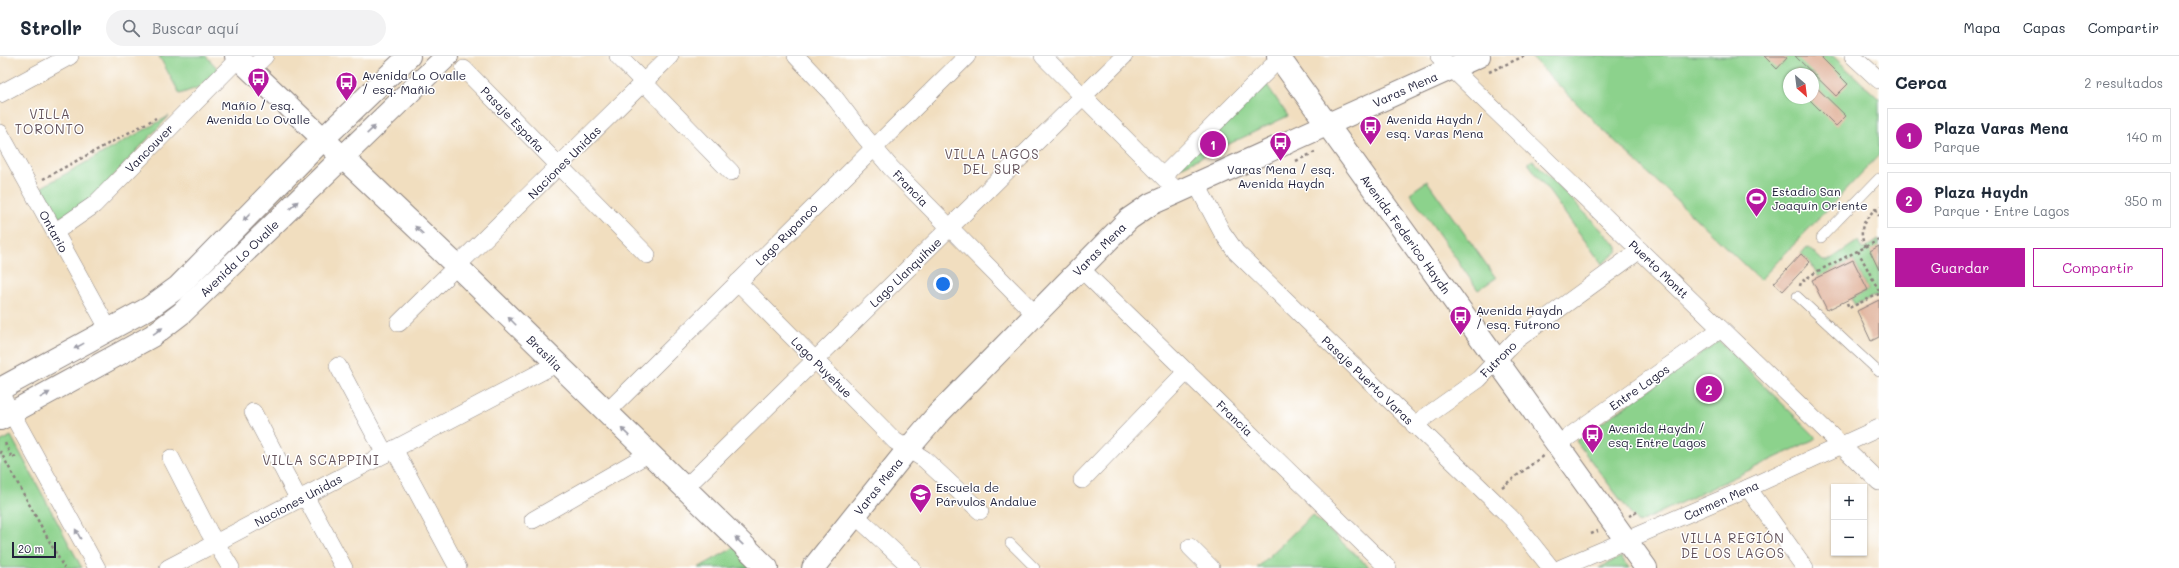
<!DOCTYPE html>
<html lang="es">
<meta charset="utf-8">
<style>
body{margin:0;font-family:Mali,sans-serif;background:#f2f2f3;color:#1f2937}
.controls{position:absolute;right:12px;bottom:12px;display:grid;overflow:hidden;border-radius:0px;box-shadow:0 1px 3px #0004}
.controls button{width:36px;height:36px;display:grid;place-items:center;padding:0;border:0;border-bottom:1px solid #e0e1e3;background:#fff;color:#1f2937;font:20px sans-serif}
.compass{position:absolute;left:1783px;top:12px;width:36px;height:36px;border-radius:50%;background:#fff;box-shadow:0 1px 3px #0004;rotate:152deg}
.scale{position:absolute;left:12px;bottom:10px;width:44px;box-sizing:border-box;padding-left:4px;border:2px solid #22223b;border-top:0;font-size:11px;line-height:14px;white-space:nowrap;color:#22223b;-webkit-text-stroke:3px #fff;paint-order:stroke}
.you{position:absolute;left:943px;top:228px;width:14px;height:14px;margin:-10px;border:3px solid #fff;border-radius:50%;background:#1a73e8;box-shadow:0 0 0 6px #1a73e833}
.badge{display:grid;place-items:center;width:26px;height:26px;border-radius:50%;background:#b5179e;color:#fff;font-size:13px;font-weight:700}
.pin{position:absolute;translate:-50% -50%;border:2px solid #fff;box-shadow:0 1px 4px #0006}
.list{margin:0;padding:0;list-style:none}
h2{display:flex;justify-content:space-between;align-items:center;height:52px;margin:0;padding:0 16px;font-size:17px}
h2 small{font-size:13px;font-weight:400;color:#747a83}
.list li{display:grid;grid-template-columns:26px 1fr auto;gap:12px;align-items:center;box-sizing:border-box;height:56px;margin:0 8px 8px;padding:0 8px;border:1px solid #e0e1e3;border-radius:0px}
.list b{display:block;font-size:15px;white-space:nowrap}
.list p{margin:0;font-size:13px;white-space:nowrap;color:#747a83}
.list em{font-size:13px;font-style:normal;color:#747a83}
.actions{display:flex;gap:8px;padding:12px 16px}
.actions a{flex:1;padding:9px 0;border:1px solid #b5179e;border-radius:0px;text-align:center;font-size:14px;color:#b5179e}
.actions .main{background:#b5179e;color:#fff}
.icon{flex:none;width:22px;height:22px;fill:none;stroke:currentColor;stroke-width:2;stroke-linecap:round;stroke-linejoin:round}
.map{position:relative;flex:none;width:1879px;height:512px;overflow:hidden}
header{display:flex;align-items:center;gap:24px;box-sizing:border-box;height:56px;padding:0 20px;background:#fff;border-bottom:1px solid #e0e1e3}
header strong{font-size:19px}
nav{display:flex;gap:22px;margin-inline-start:auto;font-size:14px}
.search{width:280px;height:36px;background:#f2f2f3;display:flex;align-items:center;gap:10px;box-sizing:border-box;padding:0 14px;border-radius:22px;color:#747a83;font-size:15px}
main{display:flex}
aside{flex:1;background:#fff}
.map>svg:first-child{display:block}
</style>
<header>
<strong>Strollr</strong>
<div class="search"><svg class="icon" aria-label="search" viewBox="0 0 24 24"><circle cx="10" cy="10" r="6"/><path d="M15 15l6 6"/></svg>Buscar aquí</div>
<nav><a>Mapa</a><a>Capas</a><a>Compartir</a></nav>
</header>
<main>
<div class="map">
<svg width="1879" height="512" viewBox="0 0 1879 512">
<rect width="100%" height="100%" fill="#fff"/>
<filter id="ink" filterUnits="userSpaceOnUse"><feTurbulence type="fractalNoise" baseFrequency=".025" numOctaves="2"/><feDisplacementMap in="SourceGraphic" scale="8" xChannelSelector="R" yChannelSelector="G"/><feConvolveMatrix kernelMatrix="1 2 1 2 8 2 1 2 1" color-interpolation-filters="sRGB"/></filter>
<filter id="wash" filterUnits="userSpaceOnUse"><feTurbulence type="fractalNoise" baseFrequency=".012" numOctaves="4" result="noise"/><feDisplacementMap in="SourceGraphic" scale="16" xChannelSelector="R" yChannelSelector="G"/><feGaussianBlur stdDeviation="0.9" result="paint"/><feColorMatrix in="noise" values="0 0 0 0 0 0 0 0 0 0 0 0 0 0 0 0 0 1.4 0 .05"/><feComposite in="paint" operator="in"/></filter>
<g filter="url(#wash)">
<rect width="100%" height="100%" fill="#f1debf"/>
<g fill="#8cd28c" stroke="#577a64" fill-rule="evenodd">
<path d="M159,0H206L218,13L199,31L180,38Z"/>
<path d="M1537,0H1833L1879,43V99L1760,224L1596,67L1532,2ZM1789,18H1813V42H1789Z"/>
<path d="M1263,23L1288,60L1170,116Z"/>
<path d="M169,60L91,144L59,162L42,131Z"/>
<path d="M1533,104L1618,191V195L1602,208L1528,107Z"/>
<path d="M1427,125L1496,222L1478,234L1410,137Z"/>
<path d="M1879,184V238L1855,249L1851,242L1868,234L1853,204L1819,221L1810,206L1801,198L1807,191L1823,205H1828L1858,185L1862,193Z"/>
<path d="M1719,285L1817,382L1638,467L1576,385Z"/>
<path d="M11,380L82,512H1L0,510V386Z"/>
<path d="M1312,459L1370,512H1257Z"/>
<path d="M735,491L756,512H698Z"/>
<path d="M1621,501L1629,512H1599Z"/>
</g>
<g id="blocks">
<g fill="#dfaf96">
<path d="M1764,0H1784L1787,2L1777,13Z"/>
<path d="M1795,0H1820L1848,28L1836,40Z"/>
<path d="M1797,13L1803,18H1792Z"/>
<path d="M1813,28L1846,60L1836,70L1808,42H1813Z"/>
<path d="M1879,190V214L1870,195Z"/>
<path d="M1801,198L1810,206L1783,235L1774,227Z"/>
<path d="M1853,204L1868,234L1827,254L1812,224Z"/>
<path d="M1879,244V281L1871,285L1857,255Z"/>
</g>
</g>
</g>
<g filter="url(#ink)">
<use href="#blocks" fill-opacity="0" stroke="#8a807d" stroke-width="1"/>
<g fill="none" stroke-linecap="round" stroke-linejoin="round">
<defs>
<g id="lane">
<path d="M1821,182L1879,122"/>
<path d="M1797,240L1879,316"/>
<path d="M1010,487L1035,512"/>
</g>
<g id="street">
<path d="M618,0L731,116"/>
<path d="M796,0L832,38L864,80L891,112L1035,258"/>
<path d="M1043,0L1178,136"/>
<path d="M1439,0L1879,426"/>
<path d="M1853,0L1879,24"/>
<path d="M464,13L647,199"/>
<path d="M251,14L265,0"/>
<path d="M0,38L70,0"/>
<path d="M0,77L109,274"/>
<path d="M1163,120L1280,2"/>
<path d="M1196,127L1222,176L1236,196L1494,445L1512,463L1551,512"/>
<path d="M55,176L94,149L239,2"/>
<path d="M1080,212L1388,512"/>
<path d="M738,226L895,385L924,403L980,455"/>
<path d="M399,267L670,0"/>
<path d="M338,310L385,398"/>
<path d="M0,336L97,512"/>
<path d="M253,356L299,444"/>
<path d="M606,357L967,0"/>
<path d="M1414,369L1479,323L1515,285L1640,194"/>
<path d="M1557,389L1721,273"/>
<path d="M394,393L458,512"/>
<path d="M171,402L209,476L231,512"/>
<path d="M1082,424L1187,315"/>
<path d="M685,432L1124,0"/>
<path d="M1748,432L1805,512"/>
<path d="M305,440L344,512"/>
<path d="M855,459L912,512"/>
<path d="M533,464L648,398"/>
<path d="M1190,491L1211,512"/>
<path d="M168,512L556,308"/>
<path d="M1561,512L1748,432L1879,372"/>
</g>
<g id="secondary">
<path d="M236,0L458,211L767,512"/>
<path d="M1278,0L1646,512"/>
<path d="M0,333L149,252L178,231L323,83L409,0"/>
<path d="M0,363L152,280L182,257L447,0"/>
<path d="M813,512L908,393L938,358L1129,163L1151,148L1178,136L1479,0"/>
</g>
</defs>
<use href="#lane" stroke="#8a807d" stroke-width="10"/>
<use href="#street" stroke="#8a807d" stroke-width="18"/>
<use href="#secondary" stroke="#8a807d" stroke-width="24"/>
<g stroke="#8a807d" stroke-width="2.5" stroke-dasharray="3 3" stroke-linecap="butt">
<path d="M1489,16L1524,0"/>
<path d="M1296,105L1317,95"/>
<path d="M43,123L156,62"/>
<path d="M1876,153L1879,160"/>
<path d="M1865,191C1857,170 1865,164 1879,149"/>
<path d="M1858,195L1879,235"/>
<path d="M1800,230L1801,226L1816,216L1879,184"/>
<path d="M1847,247L1849,252L1879,238"/>
<path d="M5,387L12,402L17,399"/>
<path d="M0,395L64,512"/>
<path d="M1502,431L1544,399"/>
<path d="M1629,460L1639,455"/>
<path d="M1591,478L1598,475"/>
</g>
<use href="#lane" stroke="#fff" stroke-width="9"/>
<use href="#street" stroke="#fff" stroke-width="17"/>
<use href="#secondary" stroke="#fff" stroke-width="22"/>
</g>
<defs><path id="oneway-solid" d="M-6-.8H1V-3.2L6.5 0L1 3.2V.8H-6Z"/></defs>
<g fill="#9c9ca7">
<use href="#oneway-solid" transform="translate(371 74) rotate(-44)"/>
<use href="#oneway-solid" transform="translate(294 149) rotate(-44)"/>
<use href="#oneway-solid" transform="translate(247 161) rotate(134)"/>
<use href="#oneway-solid" transform="translate(419 174) rotate(-136)"/>
<use href="#oneway-solid" transform="translate(512 265) rotate(-135)"/>
<use href="#oneway-solid" transform="translate(158 275) rotate(-34)"/>
<use href="#oneway-solid" transform="translate(79 290) rotate(151)"/>
<use href="#oneway-solid" transform="translate(45 339) rotate(-29)"/>
<use href="#oneway-solid" transform="translate(625 376) rotate(-136)"/>
<use href="#oneway-solid" transform="translate(78 478) rotate(-119)"/>
<use href="#oneway-solid" transform="translate(739 485) rotate(-136)"/>
</g>
</g>
<defs>
<symbol id="bus-pin" viewBox="-11 -11 22 30"><path d="M0 17L-7.5 6A9.5 9.5 0 1 1 7.5 6Z" fill="#b5179e" stroke="#fff"/><path d="M-5-6H5V4H4V6H2V4H-2V6H-4V4H-5ZM-3.5-4V0h7V-4ZM-3.5 1.2v1.5H-2V1.2ZM2 1.2v1.5H3.5V1.2Z" fill="#fff"/></symbol>
<symbol id="stadium-pin" viewBox="-11 -11 22 30"><path d="M0 17L-7.5 6A9.5 9.5 0 1 1 7.5 6Z" fill="#b5179e" stroke="#fff"/><path d="M0-5a6.5 5 0 1 0 0 10a6.5 5 0 1 0 0-10ZM-3.5-1.8h7v3.6h-7Z" fill="#fff"/></symbol>
<symbol id="school-pin" viewBox="-11 -11 22 30"><path d="M0 17L-7.5 6A9.5 9.5 0 1 1 7.5 6Z" fill="#b5179e" stroke="#fff"/><path d="M0-5L7-2L0 1L-7-2ZM-4 1L0 2.5L4 1V4Q0 6-4 4Z" fill="#fff"/></symbol>
</defs>
<g fill-rule="evenodd">
<use href="#bus-pin" x="246" y="10" width="25" height="34"/>
<use href="#bus-pin" x="334" y="14" width="25" height="34"/>
<use href="#bus-pin" x="1358" y="58" width="25" height="34"/>
<use href="#bus-pin" x="1268" y="74" width="25" height="34"/>
<use href="#stadium-pin" x="1744" y="130" width="25" height="34"/>
<use href="#bus-pin" x="1448" y="248" width="25" height="34"/>
<use href="#bus-pin" x="1580" y="366" width="25" height="34"/>
<use href="#school-pin" x="908" y="426" width="25" height="34"/>
</g>
<g text-anchor="middle" dominant-baseline="central" stroke-width="3" stroke-linejoin="round" paint-order="stroke">
<g font-size="12" fill="#22223b" stroke="#fff" text-anchor="start">
<text x="362" y="19">Avenida Lo Ovalle<tspan x="362" dy="14">/ esq. Mañio</tspan></text>
<text x="258" y="49" text-anchor="middle">Mañío / esq.<tspan x="258" dy="14">Avenida Lo Ovalle</tspan></text>
<text x="1386" y="63">Avenida Haydn /<tspan x="1386" dy="14">esq. Varas Mena</tspan></text>
<text x="1281" y="113" text-anchor="middle">Varas Mena / esq.<tspan x="1281" dy="14">Avenida Haydn</tspan></text>
<text x="1772" y="135">Estadio San<tspan x="1772" dy="14">Joaquín Oriente</tspan></text>
<text x="1476" y="254">Avenida Haydn<tspan x="1476" dy="14">/ esq. Futrono</tspan></text>
<text x="1608" y="372">Avenida Haydn /<tspan x="1608" dy="14">esq. Entre Lagos</tspan></text>
<text x="936" y="431">Escuela de<tspan x="936" dy="14">Párvulos Andalue</tspan></text>
</g>
<g font-size="12" fill="#22223b" stroke="#fff">
<text transform="translate(1405 33) rotate(-24)">Varas Mena</text>
<text transform="translate(513 63) rotate(46)">Pasaje España</text>
<text transform="translate(149 92) rotate(-45)">Vancouver</text>
<text transform="translate(564 106) rotate(-45)">Naciones Unidas</text>
<text transform="translate(911 132) rotate(46)">Francia</text>
<text transform="translate(54 175) rotate(61)">Ontario</text>
<text transform="translate(786 178) rotate(-45)">Lago Rupanco</text>
<text transform="translate(1406 178) rotate(54)">Avenida Federico Haydn</text>
<text transform="translate(1099 193) rotate(-45)">Varas Mena</text>
<text transform="translate(239 202) rotate(-44)">Avenida Lo Ovalle</text>
<text transform="translate(1659 213) rotate(44)">Puerto Montt</text>
<text transform="translate(905 216) rotate(-44)">Lago Llanquihue</text>
<text transform="translate(545 297) rotate(45)">Brasilia</text>
<text transform="translate(1498 303) rotate(-45)">Futrono</text>
<text transform="translate(822 311) rotate(45)">Lago Puyehue</text>
<text transform="translate(1368 324) rotate(44)">Pasaje Puerto Varas</text>
<text transform="translate(1639 331) rotate(-35)">Entre Lagos</text>
<text transform="translate(1235 362) rotate(44)">Francia</text>
<text transform="translate(878 430) rotate(-51)">Varas Mena</text>
<text transform="translate(298 444) rotate(-28)">Naciones Unidas</text>
<text transform="translate(1721 444) rotate(-24)">Carmen Mena</text>
</g>
<g font-size="13" letter-spacing="1" fill="#64535b" stroke="#fff">
<text x="50" y="57">VILLA<tspan x="50" dy="15">TORONTO</tspan></text>
<text x="992" y="97">VILLA LAGOS<tspan x="992" dy="15">DEL SUR</tspan></text>
<text x="321" y="403">VILLA SCAPPINI</text>
<text x="1733" y="481">VILLA REGIÓN<tspan x="1733" dy="15">DE LOS LAGOS</tspan></text>
</g>
</g>
</svg>
<div class="controls">
<button>+</button>
<button>−</button>
</div>
<svg class="compass" viewBox="-18 -18 36 36"><path d="M0-13l5 13h-10z" fill="#e53935"/><path d="M0 13l5-13h-10z" fill="#747a83"/></svg>
<div class="scale">20 m</div>
<div class="you"></div>
<div class="pin badge" style="left:1213px;top:88px">1</div>
<div class="pin badge" style="left:1709px;top:333px">2</div>
</div>
<aside>
<h2>Cerca<small>2 resultados</small></h2>
<ul class="list">
<li><span class="badge">1</span><div><b>Plaza Varas Mena</b><p>Parque</p></div><em>140 m</em></li>
<li><span class="badge">2</span><div><b>Plaza Haydn</b><p>Parque · Entre Lagos</p></div><em>350 m</em></li>
</ul>
<div class="actions"><a class="main">Guardar</a><a>Compartir</a></div>
</aside>
</main>
